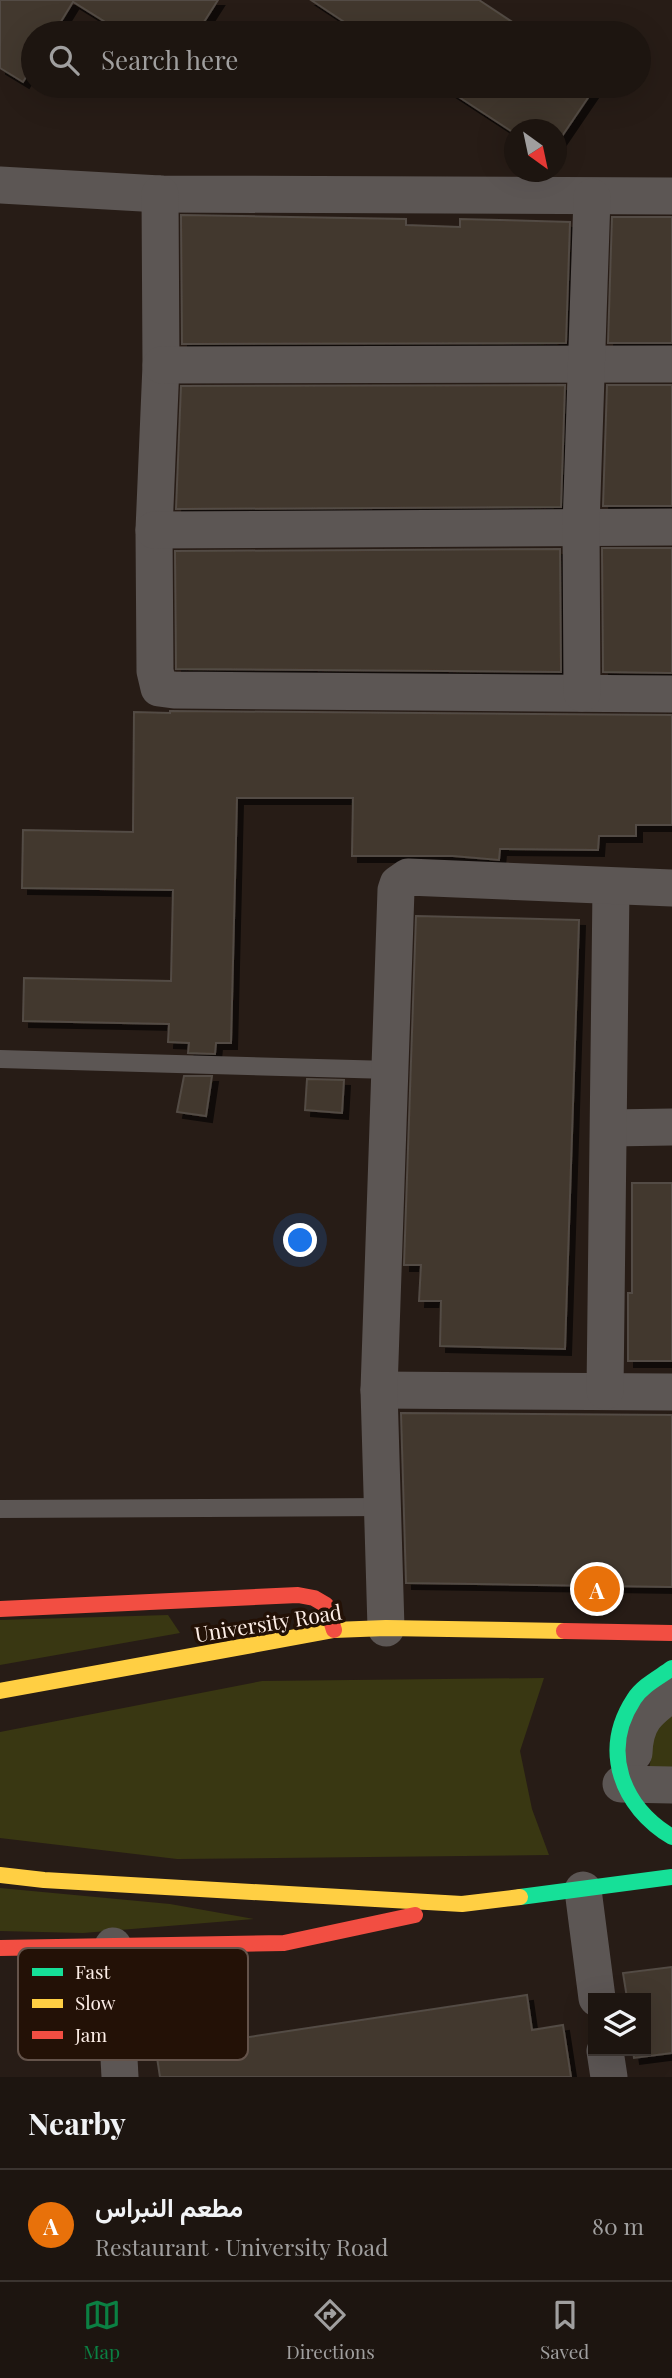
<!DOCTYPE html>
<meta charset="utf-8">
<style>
body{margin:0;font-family:"Playfair Display",Vazirmatn,serif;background:#2a221e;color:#f1f3f6}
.controls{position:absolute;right:21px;bottom:21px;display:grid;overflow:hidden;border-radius:0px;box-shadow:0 7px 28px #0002}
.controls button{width:63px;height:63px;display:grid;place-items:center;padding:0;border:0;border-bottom:2px solid #3b3430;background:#1d1510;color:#f1f3f6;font:35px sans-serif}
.compass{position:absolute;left:504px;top:119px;width:63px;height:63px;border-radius:50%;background:#1d1510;box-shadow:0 7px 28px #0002;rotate:147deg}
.you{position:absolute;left:301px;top:1241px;width:24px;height:24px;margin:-18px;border:5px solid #fff;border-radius:50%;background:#1a73e8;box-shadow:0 0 0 10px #1a73e833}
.badge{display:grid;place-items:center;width:46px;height:46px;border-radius:50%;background:#0b8043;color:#fff;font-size:23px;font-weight:700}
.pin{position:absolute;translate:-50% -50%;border:4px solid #fff;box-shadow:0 2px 7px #0006}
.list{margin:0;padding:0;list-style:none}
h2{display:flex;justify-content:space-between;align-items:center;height:91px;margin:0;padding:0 28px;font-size:30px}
h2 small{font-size:23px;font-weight:400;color:#a09f9f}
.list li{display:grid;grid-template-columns:46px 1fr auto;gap:21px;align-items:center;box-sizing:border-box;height:112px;padding:0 28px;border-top:2px solid #3b3430}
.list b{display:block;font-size:26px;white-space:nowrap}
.list p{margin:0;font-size:23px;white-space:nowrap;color:#a09f9f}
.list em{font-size:23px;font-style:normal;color:#a09f9f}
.icon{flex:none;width:38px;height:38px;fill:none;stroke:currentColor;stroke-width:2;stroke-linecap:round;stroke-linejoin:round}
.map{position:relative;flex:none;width:672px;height:2077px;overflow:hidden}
.search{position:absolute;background:#1d1510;box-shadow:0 7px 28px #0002;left:21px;right:21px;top:21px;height:77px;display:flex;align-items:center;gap:18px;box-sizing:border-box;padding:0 24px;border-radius:38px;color:#a09f9f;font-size:26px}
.sheet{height:203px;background:#1d1510}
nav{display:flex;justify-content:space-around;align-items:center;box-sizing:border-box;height:98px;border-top:2px solid #3b3430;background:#1d1510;font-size:19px;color:#a09f9f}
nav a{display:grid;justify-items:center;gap:4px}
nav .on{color:#0b8043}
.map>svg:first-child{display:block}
</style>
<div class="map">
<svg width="672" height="2077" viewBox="0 0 672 2077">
<defs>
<filter id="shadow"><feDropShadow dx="6" dy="6" stdDeviation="0" flood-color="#0009"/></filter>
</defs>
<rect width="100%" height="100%" fill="#271c16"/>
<g fill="#393712">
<path d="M168,1615L180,1633L0,1665V1620Z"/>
<path d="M544,1678L520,1751L532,1809L549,1855L177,1859L0,1838V1732L262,1681Z"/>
<path d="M672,1703V1797L648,1778L655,1729Z"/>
<path d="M0,1888L170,1904L254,1919L83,1933L0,1931Z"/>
</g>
<g fill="#43382d" stroke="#534b44" stroke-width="2" filter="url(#shadow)">
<path d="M0,0H218L197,33H123L73,2L54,33H33V66L23,82L0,68Z"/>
<path d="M311,0H479L529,33H361Z"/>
<path d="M442,86H596L556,145V130H514V133Z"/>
<path d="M181,215L406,219V225L460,227V219L570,222L566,343L182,344Z"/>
<path d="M612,217H672V343H608Z"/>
<path d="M565,385L561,507L176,509L181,386Z"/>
<path d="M607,385H672V506H603Z"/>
<path d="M602,548H672V673L603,672Z"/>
<path d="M560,549L561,672L176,669L175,551Z"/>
<path d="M170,711L672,715V825H636V836H599L598,850L500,849L499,860L453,856H352L353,798H237L231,1043H216L215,1054L188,1053L189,1043L168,1042L169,1024L23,1021L24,978L171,981L173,890L22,888L23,830L133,832L134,712L170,713Z"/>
<path d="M416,916L579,920L565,1349L440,1346L441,1301H419L421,1265H404Z"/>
<path d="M184,1076H212L206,1116L177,1112Z"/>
<path d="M307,1079L344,1080L342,1113L305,1110Z"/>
<path d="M632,1183H672V1361H628V1293H632Z"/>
<path d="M401,1413L672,1415V1587L406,1583Z"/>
<path d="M672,1967V2053L634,2058L633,2051H646V1998H627L623,1973Z"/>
<path d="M527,1995L532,2030L563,2025L571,2077H160L156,2051Z"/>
</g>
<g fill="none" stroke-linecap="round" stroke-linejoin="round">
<g stroke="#5c5654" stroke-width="18">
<path d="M0,1059L390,1070"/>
<path d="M0,1509L383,1507"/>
</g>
<g stroke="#5c5654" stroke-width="37">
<path d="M0,185L160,194L672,196"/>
<path d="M160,194L161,365L154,530L155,671L159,688L174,690L672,694"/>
<path d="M161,365L672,364"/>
<path d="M154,530L672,527"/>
<path d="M582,693L581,526L592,197"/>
<path d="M610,1128L672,1127"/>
<path d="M379,1390L672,1392"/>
<path d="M605,1391L611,887"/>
<path d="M386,1628L379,1390L396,890L398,884L408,877L672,888"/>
<path d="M634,1753C635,1721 647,1711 672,1693"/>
<path d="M621,1784L672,1785"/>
<path d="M583,1890L597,1998"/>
<path d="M113,1946L120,2077"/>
<path d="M605,2051L609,2077"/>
</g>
<g stroke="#16e098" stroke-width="16">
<path d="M672,1668C660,1677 643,1685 634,1699C600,1751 622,1807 672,1837"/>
<path d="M520,1897L672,1877"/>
</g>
<g stroke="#ffcf43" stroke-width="16">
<path d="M0,1691L334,1630L386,1628L564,1631"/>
<path d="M0,1875L44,1880L462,1904L520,1897"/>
</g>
<g stroke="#f24e42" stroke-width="16">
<path d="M0,1609L298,1595L314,1598L326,1605L334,1630"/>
<path d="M564,1631L672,1633"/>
<path d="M0,1948L284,1943L415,1915"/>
</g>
</g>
<g text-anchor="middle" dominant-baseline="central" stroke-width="7" stroke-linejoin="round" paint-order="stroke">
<g font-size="21" fill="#fdeee7" stroke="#231106">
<text transform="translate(268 1622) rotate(-9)">University Road</text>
</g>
</g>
<rect x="18" y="1948" width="230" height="112" rx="10" fill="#231106" stroke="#64534a" stroke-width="2"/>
<rect x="32" y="1968" width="31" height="8" fill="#16e098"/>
<rect x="32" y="1999" width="31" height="9" fill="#ffcf43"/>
<rect x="32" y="2031" width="31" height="8" fill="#f24e42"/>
<g font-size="19" fill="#fdeee7">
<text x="75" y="1979">Fast</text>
<text x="75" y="2010">Slow</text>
<text x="75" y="2042">Jam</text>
</g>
</svg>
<div class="controls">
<button><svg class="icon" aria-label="layers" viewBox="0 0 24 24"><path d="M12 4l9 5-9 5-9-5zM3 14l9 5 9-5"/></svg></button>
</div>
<svg class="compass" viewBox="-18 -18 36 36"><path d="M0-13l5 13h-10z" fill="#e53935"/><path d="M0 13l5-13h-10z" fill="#a09f9f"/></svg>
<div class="you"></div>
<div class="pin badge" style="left:597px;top:1589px;background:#e8710a">A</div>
<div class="search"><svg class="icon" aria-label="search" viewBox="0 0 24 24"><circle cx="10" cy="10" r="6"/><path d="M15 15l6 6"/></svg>Search here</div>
</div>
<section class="sheet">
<h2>Nearby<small></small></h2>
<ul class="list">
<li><span class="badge" style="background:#e8710a">A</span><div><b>مطعم النبراس</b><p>Restaurant · University Road</p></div><em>80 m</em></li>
</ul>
</section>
<nav>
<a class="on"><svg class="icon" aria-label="map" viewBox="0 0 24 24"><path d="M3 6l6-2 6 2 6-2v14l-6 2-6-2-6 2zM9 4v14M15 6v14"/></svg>Map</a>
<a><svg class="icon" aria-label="directions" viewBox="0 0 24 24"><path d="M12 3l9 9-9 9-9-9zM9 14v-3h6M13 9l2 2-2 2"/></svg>Directions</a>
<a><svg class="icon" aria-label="saved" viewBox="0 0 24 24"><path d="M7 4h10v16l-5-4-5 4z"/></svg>Saved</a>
</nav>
